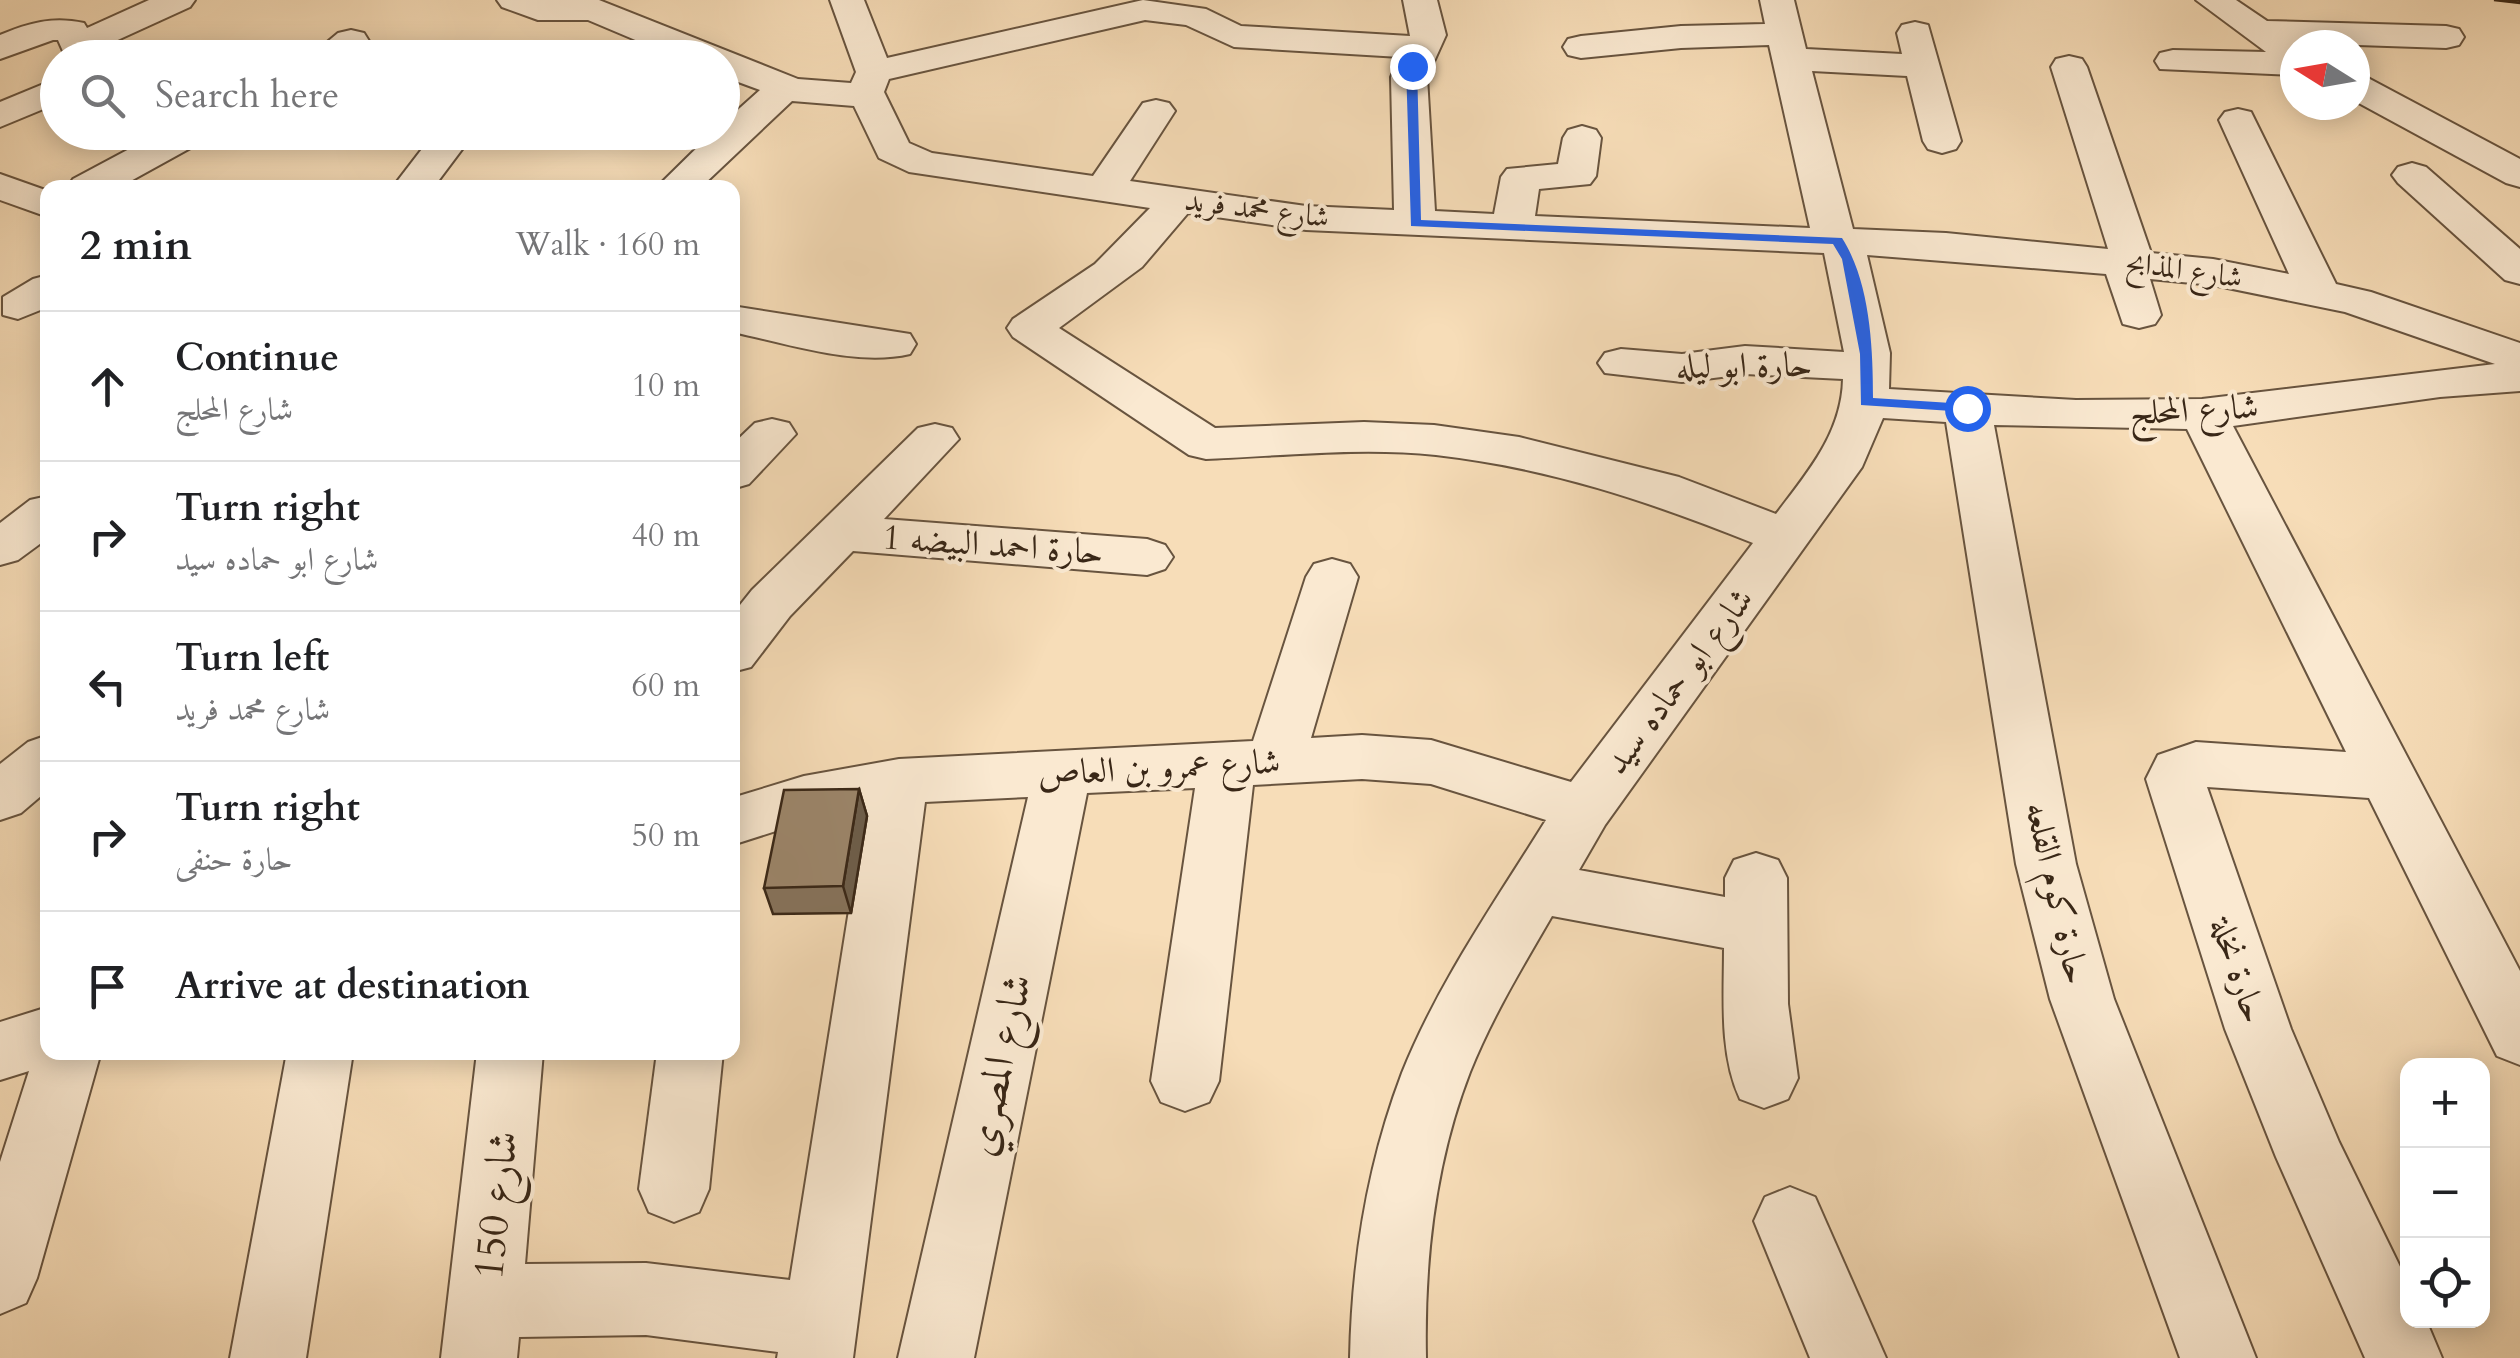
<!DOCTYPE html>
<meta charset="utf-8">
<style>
body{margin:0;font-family:Cardo,Amiri,serif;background:#f6f6f6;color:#202124}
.controls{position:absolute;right:30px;bottom:30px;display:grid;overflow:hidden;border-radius:20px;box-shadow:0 5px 25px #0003}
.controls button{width:90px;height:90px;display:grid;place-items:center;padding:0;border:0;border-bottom:2px solid #e0e0e0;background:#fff;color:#202124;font:50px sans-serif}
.compass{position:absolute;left:2280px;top:30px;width:90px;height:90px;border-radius:50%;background:#fff;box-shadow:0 5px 25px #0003;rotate:281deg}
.stop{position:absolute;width:30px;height:30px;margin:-22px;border:8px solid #2563eb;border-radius:50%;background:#fff}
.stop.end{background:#2563eb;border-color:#fff;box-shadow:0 2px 10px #0008}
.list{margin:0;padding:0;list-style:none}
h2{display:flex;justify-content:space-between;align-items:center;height:130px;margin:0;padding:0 40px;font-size:42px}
h2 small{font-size:32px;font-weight:400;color:#757577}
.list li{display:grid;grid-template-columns:65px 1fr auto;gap:30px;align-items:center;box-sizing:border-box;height:150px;padding:0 40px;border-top:2px solid #e0e0e0}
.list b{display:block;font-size:38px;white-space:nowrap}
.list p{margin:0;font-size:32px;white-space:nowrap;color:#757577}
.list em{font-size:32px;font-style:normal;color:#757577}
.icon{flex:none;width:55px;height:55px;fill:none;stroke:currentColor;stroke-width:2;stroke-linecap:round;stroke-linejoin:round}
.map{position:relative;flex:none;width:2520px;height:1358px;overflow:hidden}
.search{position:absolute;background:#fff;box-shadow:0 5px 25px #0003;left:40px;top:40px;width:700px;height:110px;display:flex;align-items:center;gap:25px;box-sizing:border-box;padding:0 35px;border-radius:55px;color:#757577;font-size:38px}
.panel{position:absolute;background:#fff;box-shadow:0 5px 25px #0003;left:40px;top:180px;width:700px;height:880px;border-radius:20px}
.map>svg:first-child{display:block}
</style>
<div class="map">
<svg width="2520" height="1358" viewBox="0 0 2520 1358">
<rect width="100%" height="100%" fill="#f7ddb8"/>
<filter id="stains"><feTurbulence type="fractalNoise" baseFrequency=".002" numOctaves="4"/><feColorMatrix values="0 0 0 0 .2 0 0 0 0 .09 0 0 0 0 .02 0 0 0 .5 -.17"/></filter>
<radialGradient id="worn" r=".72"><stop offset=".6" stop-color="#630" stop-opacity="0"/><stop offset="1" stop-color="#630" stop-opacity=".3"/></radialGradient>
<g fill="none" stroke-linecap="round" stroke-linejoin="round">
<defs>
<g id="minor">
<path d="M149,0H195L190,7L98,49L102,58H66L58,40H53L0,59V35C28,23 53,16 84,23L87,28Z"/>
<path d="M497,0H599L798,79L851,83L856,72L830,0H864L887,58L1143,0L1206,9L1241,26L1410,36L1403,0H1437L1446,35L1427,77L1435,211L1494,214L1501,177L1507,169L1558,164L1563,138L1568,130L1582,126L1596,130L1601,138L1596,176L1590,184L1539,189L1535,216L1810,228L1769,45L1681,48L1581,58L1568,55L1563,47L1568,39L1581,36L1681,26L1765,24L1760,0H1794L1806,49L1902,54L1897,33L1902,25L1915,22L1928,25L1961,141L1956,149L1942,153L1928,149L1923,141L1907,76L1812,71L1853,229L1946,233L2108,249L2051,67L2056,59L2069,56L2082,59L2087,67L2151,253L2213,259L2289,274L2219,120L2225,112L2238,109L2251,112L2336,284L2371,292L2520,343V391L2440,397L2233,426L2520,971V1065L2497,1056L2369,798L2207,787L2291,1029L2339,1142L2408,1283V1320H2426L2442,1358H2365L2276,1157L2225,1029L2146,779L2158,755L2196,742L2346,752L2187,429L1994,425L2076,864L2114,999L2256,1358H2180L2050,999L2016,864L1946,422L1883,418L1862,467L1605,825L1579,870L1725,897V878L1734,860L1756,853L1778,860L1787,878L1788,1004L1798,1078L1788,1099L1764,1108L1740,1099C1719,1054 1724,997 1724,948L1552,916C1523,966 1492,1017 1470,1072C1435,1162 1424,1262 1426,1358H1350C1352,1260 1367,1165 1402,1073C1438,983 1495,902 1546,820L1431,784L1362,779L1253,785L1219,1081L1209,1102L1185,1111L1161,1102L1151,1081L1195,788L1087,793L974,1358H898L1028,797L925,802L853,1358H777L778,1352L646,1335L519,1337L517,1358H441L477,1052H543L525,1264L646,1263L790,1280L865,810L804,822L732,845V798L804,776L899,759L1253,741L1306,577L1314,564L1332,559L1350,564L1358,577L1311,738L1362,735L1431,740L1571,782L1753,543C1648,501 1550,468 1436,455C1360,447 1282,456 1206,459L1189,455L1013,337L1007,328L1013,319L1095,264L1150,208L909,172L879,158L854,106L792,101L700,188H656L713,132H722V124L760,90L722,76V58H678L588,20H538L502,7ZM1145,20L1186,25L1234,47L1400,57L1391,77L1394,210L1306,206L1130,181L1175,111L1169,103L1156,100L1143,103L1093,176L932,153L909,143L884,92L889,79ZM1188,213L1306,230L1824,253L1844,352L1745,346L1682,354L1621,349L1605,353L1598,363L1605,373L1682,382L1745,374L1843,379C1842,433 1807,473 1776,514L1679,477L1519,437L1434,425L1364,422L1215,428L1059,328L1142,267ZM1867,255L2106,274L2123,324L2139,328L2155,324L2161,315L2150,279L2213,285L2345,312L2495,364L2202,399L2076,400L1889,389L1890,353Z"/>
<path d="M2196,0H2236L2267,21L2446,26L2459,29L2464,37L2459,45L2446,48L2299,43L2295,45V75L2160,69L2155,61L2160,53L2173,50L2266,52Z"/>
<path d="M351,30L364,33L369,41L351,58H308L338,33Z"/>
<path d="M2355,75L2368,78L2520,159V187L2506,183L2355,101Z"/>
<path d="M58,78V103L0,127V102Z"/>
<path d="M161,132H210L205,140L118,188H67L73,179Z"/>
<path d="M435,132H475L433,188H392Z"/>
<path d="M2412,163L2426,167L2520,249V284L2505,280L2398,183L2392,175L2398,167Z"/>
<path d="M0,174L48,191V217L0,200Z"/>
<path d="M48,275V307L18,319L3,315V297L33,279Z"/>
<path d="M732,306L910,334L916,344L910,354C855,367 787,343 732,332Z"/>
<path d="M772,419L789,423L796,434L749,484L732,489V445L755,423Z"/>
<path d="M935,424L952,428L959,439L884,519L1147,539L1165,545L1173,557L1165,569L1147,575L853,551L790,616L751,667L732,672V615L752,590L918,428Z"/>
<path d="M48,496V538L18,560L0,565V523L30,500Z"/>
<path d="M48,735V790L21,813L0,820V764L28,742Z"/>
<path d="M48,1007V1052H101L37,1278L26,1303L0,1314V1162L29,1071L0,1080V1022Z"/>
<path d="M287,1052H353L306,1358H230Z"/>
<path d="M657,1052H723L709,1189L699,1212L674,1222L649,1212L639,1189Z"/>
<path d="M1790,1187L1815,1197L1886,1358H1810L1754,1221L1765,1197Z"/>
</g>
</defs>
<use href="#minor" stroke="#68543f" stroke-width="4"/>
<use href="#minor" fill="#fae9d1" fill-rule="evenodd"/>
</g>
<g fill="#86735c" stroke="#392717" stroke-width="2.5">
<path d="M2494,0H2520V3Z"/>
<path d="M859,789L867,816L851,913L773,914L764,888Z"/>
</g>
<path fill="#6d5e4b" stroke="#392717" stroke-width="2.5" d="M859,789L867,816L851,913L843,886Z"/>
<path fill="#9c866b" stroke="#392717" stroke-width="2.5" d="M859,789L843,886L764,888L784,790Z"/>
<path fill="#2563eb" d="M1412,63L1417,66L1421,220L1842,238C1870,282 1873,346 1873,398L1967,404L1974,408L1967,412L1861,405L1860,354L1842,259L1833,244L1411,226L1406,66Z"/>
<g text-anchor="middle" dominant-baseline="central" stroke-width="8" stroke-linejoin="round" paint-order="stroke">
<g font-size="30" fill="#392717" stroke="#fae9d1">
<text transform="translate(1257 209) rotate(7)">شارع محمد فريد</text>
<text transform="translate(2184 270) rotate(8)">شارع المذابح</text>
</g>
<g font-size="35" fill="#392717" stroke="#fae9d1">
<text transform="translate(1744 366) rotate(-1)">حارة ابو ليله</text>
<text transform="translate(2194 410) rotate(-3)">شارع المحلج</text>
<text transform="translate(993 545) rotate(4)">حارة احمد البيضه 1</text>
<text transform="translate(1679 681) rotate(-53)">شارع ابو حماده سيد</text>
<text transform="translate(1159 768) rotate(-3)">شارع عمرو بن العاص</text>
<text transform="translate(2057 893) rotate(77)">حارة كوم القلعه</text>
<text transform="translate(2238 970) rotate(71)">حارة نخلة</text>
</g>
<g font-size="42" fill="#392717" stroke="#fae9d1">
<text transform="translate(999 1065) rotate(-78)">شارع المصري</text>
<text transform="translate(496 1205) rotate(-84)">شارع 150</text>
</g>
</g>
<rect width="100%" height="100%" filter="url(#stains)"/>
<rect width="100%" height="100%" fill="url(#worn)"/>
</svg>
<div class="controls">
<button>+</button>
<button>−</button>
<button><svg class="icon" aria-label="locate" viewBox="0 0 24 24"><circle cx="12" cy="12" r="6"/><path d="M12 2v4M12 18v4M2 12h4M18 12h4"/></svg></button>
</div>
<svg class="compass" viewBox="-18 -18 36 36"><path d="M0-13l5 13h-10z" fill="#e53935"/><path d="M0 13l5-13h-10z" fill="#757577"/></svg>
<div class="stop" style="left:1967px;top:408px"></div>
<div class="stop end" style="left:1412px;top:66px"></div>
<div class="search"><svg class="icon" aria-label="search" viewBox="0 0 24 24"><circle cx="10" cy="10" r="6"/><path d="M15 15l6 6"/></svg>Search here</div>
<section class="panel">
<h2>2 min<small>Walk · 160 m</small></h2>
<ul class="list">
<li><svg class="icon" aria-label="ahead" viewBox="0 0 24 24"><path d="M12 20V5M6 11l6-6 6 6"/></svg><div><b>Continue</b><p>شارع المحلج</p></div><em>10 m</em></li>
<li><svg class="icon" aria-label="right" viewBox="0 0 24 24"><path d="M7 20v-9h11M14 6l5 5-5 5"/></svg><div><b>Turn right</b><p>شارع ابو حماده سيد</p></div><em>40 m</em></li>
<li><svg class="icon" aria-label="left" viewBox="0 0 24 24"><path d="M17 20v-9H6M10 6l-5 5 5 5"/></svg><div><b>Turn left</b><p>شارع محمد فريد</p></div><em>60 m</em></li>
<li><svg class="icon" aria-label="right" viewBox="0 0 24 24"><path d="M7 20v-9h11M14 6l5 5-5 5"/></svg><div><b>Turn right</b><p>حارة حنفى</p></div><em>50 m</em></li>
<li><svg class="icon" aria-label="arrive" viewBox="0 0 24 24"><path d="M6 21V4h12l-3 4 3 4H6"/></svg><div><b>Arrive at destination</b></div></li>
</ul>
</section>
</div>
